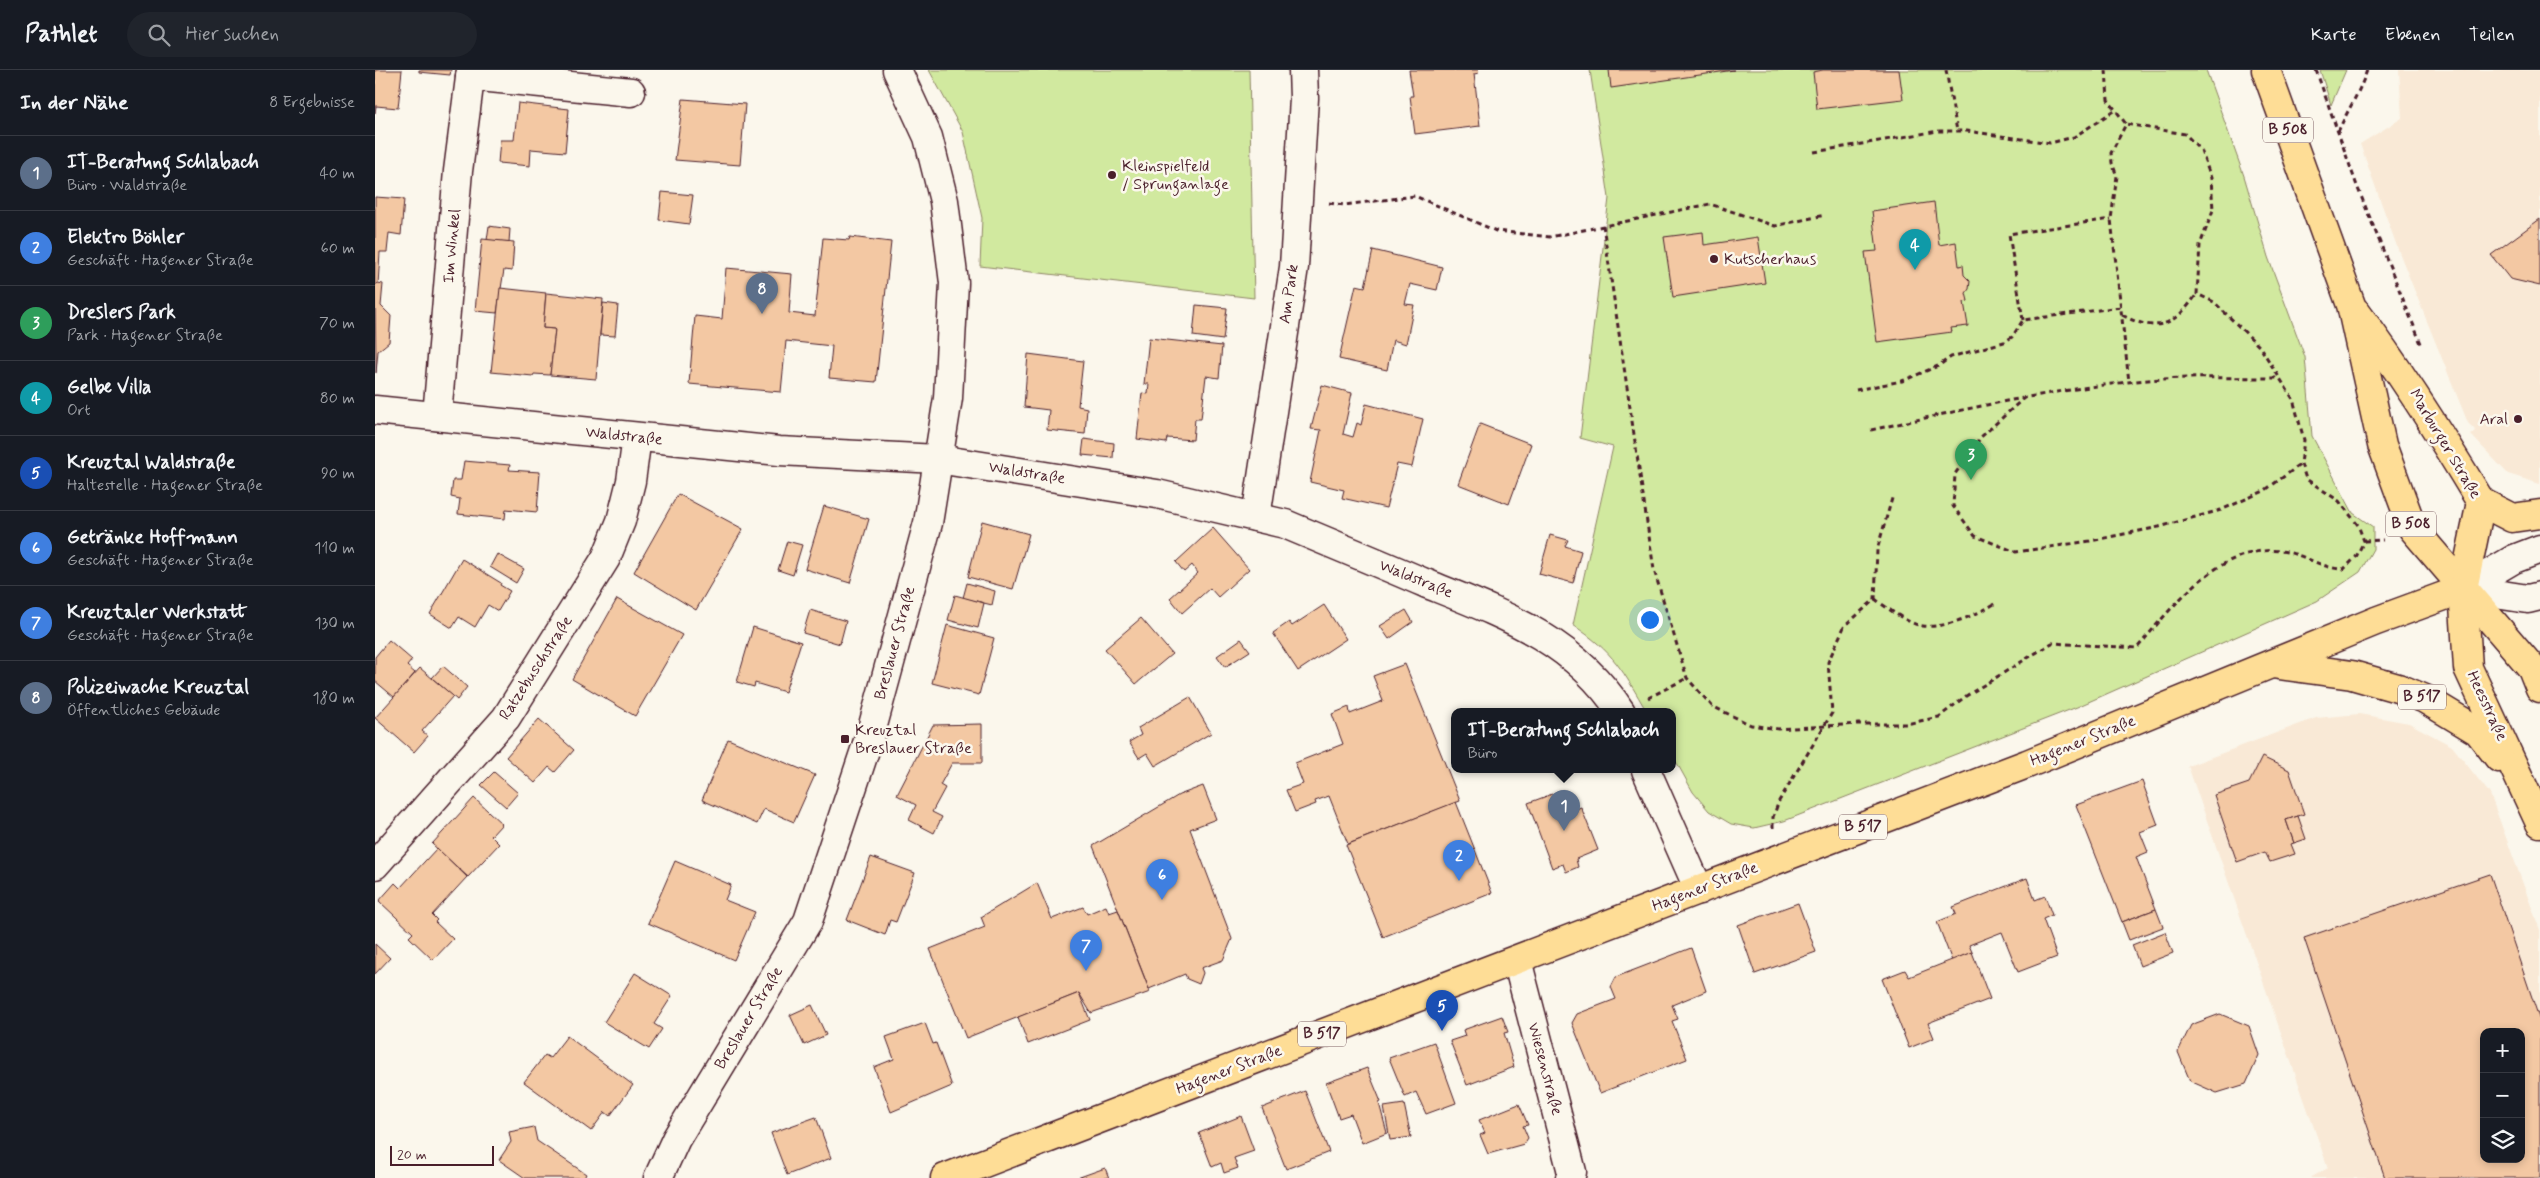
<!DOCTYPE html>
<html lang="de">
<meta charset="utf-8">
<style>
body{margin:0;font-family:Mynerve,sans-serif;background:#20242c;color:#f1f3f6}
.controls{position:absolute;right:15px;bottom:15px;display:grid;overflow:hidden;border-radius:10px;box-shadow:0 2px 8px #0003}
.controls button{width:45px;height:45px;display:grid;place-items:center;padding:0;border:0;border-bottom:1px solid #363941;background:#171b24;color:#f1f3f6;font:25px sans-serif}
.scale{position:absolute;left:15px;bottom:12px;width:104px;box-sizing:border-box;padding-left:5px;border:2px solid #4a1f2b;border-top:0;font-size:14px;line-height:18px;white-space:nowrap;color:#4a1f2b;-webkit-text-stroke:4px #fbf7ec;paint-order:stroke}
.you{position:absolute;left:1274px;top:549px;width:18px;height:18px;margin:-12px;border:4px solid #fff;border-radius:50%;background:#1a73e8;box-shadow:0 0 0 8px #1a73e833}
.badge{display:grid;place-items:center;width:32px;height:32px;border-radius:50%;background:#2563eb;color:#fff;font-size:16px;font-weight:700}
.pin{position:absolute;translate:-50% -41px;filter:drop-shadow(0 1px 2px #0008)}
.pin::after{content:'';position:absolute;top:26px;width:18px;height:15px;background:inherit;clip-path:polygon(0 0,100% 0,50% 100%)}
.popup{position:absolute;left:1076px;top:638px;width:225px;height:65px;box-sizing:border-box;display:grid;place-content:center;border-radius:10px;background:#171b24;filter:drop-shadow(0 1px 4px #0005);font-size:16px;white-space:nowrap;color:#9ea1a6}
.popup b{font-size:19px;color:#f1f3f6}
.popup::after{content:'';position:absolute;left:50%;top:100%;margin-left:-10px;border:10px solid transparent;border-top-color:#171b24}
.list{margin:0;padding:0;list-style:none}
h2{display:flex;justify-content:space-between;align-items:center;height:65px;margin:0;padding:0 20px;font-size:21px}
h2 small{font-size:16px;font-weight:400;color:#9ea1a6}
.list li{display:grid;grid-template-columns:32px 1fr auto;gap:15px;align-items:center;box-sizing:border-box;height:75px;padding:0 20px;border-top:1px solid #363941}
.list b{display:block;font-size:19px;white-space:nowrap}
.list p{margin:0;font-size:16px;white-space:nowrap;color:#9ea1a6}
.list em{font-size:16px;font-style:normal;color:#9ea1a6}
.icon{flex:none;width:28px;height:28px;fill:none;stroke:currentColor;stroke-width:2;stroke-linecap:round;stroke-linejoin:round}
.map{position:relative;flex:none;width:2165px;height:1108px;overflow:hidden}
header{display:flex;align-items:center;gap:30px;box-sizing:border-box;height:70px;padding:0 25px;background:#171b24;border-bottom:1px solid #363941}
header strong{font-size:24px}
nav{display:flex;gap:28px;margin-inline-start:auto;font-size:18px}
.search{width:350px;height:45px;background:#20242c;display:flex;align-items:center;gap:12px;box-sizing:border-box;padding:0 18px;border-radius:28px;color:#9ea1a6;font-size:19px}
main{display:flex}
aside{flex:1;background:#171b24}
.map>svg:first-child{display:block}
</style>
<header>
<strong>Pathlet</strong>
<div class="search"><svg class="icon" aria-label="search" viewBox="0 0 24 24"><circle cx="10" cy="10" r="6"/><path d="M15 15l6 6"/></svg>Hier suchen</div>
<nav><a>Karte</a><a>Ebenen</a><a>Teilen</a></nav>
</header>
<main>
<aside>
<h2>In der Nähe<small>8 Ergebnisse</small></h2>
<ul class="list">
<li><span class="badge" style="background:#5c6f8a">1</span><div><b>IT-Beratung Schlabach</b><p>Büro · Waldstraße</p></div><em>40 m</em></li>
<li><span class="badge" style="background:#3f7fe0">2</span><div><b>Elektro Böhler</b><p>Geschäft · Hagener Straße</p></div><em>60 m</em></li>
<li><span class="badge" style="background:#2e9e5b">3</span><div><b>Dreslers Park</b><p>Park · Hagener Straße</p></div><em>70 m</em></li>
<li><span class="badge" style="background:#0f9aa8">4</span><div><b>Gelbe Villa</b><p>Ort</p></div><em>80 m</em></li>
<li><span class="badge" style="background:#1a4fb4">5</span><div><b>Kreuztal Waldstraße</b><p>Haltestelle · Hagener Straße</p></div><em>90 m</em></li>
<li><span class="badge" style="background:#3f7fe0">6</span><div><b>Getränke Hoffmann</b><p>Geschäft · Hagener Straße</p></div><em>110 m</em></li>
<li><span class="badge" style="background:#3f7fe0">7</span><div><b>Kreuztaler Werkstatt</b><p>Geschäft · Hagener Straße</p></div><em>130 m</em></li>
<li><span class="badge" style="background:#5c6f8a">8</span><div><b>Polizeiwache Kreuztal</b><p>Öffentliches Gebäude</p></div><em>180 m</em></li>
</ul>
</aside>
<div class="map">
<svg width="2165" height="1108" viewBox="0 0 2165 1108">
<rect width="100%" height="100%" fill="#fbf7ec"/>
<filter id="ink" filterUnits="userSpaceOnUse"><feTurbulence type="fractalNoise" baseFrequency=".02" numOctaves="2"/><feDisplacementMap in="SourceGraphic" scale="10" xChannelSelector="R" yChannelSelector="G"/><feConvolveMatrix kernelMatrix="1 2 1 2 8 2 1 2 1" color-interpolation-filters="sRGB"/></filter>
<g filter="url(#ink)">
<g fill="#f9e9d6" fill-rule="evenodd">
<path d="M2024,0H2165V414L2133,404L2096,365L2101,361L2093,353L2024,182L1985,74L2027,48Z"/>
<path d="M1984,644L2034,653L2077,676L2115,724L2165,860V1108H1935L1953,1098L1813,696L1941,648ZM2109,962H2146V1089H2109Z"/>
</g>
<g fill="#d1e99f" stroke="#8e8465">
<path d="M554,0H874L879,228L605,196L607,148L588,62Z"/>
<path d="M1215,0H1831L1869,106L1893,187L1930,287L1937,366L1978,443L1998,457V479L1985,502L1942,531L1702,637L1409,751L1379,758L1356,754L1334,741L1318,722L1298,686V642H1272C1248,601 1239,582 1198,555L1238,377L1205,368L1234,128Z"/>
<path d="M1945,0H1971L1956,35Z"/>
</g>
<g fill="#f3c8a3" stroke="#4a1f2b" fill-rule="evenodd">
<path d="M0,0H27L23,38L1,36L0,43Z"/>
<path d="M44,0H76L75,5L44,2Z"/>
<path d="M1034,0H1103L1104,3L1099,4L1105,56L1040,64L1035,26H1038Z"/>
<path d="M1234,0H1359L1236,18Z"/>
<path d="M1448,0H1524L1528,29L1442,39L1438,2Z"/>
<path d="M308,29L370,34L365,95L300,90Z"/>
<path d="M143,33L194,39L190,82L156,79L155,96L123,93L125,70H139Z"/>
<path d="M287,122L318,125L314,154L284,150Z"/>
<path d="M0,127L29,129L26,165L14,163L12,182H5L3,215H0Z"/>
<path d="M1559,132L1564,175L1581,172L1584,196L1588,195L1589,205L1595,211L1594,219L1591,223L1593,231L1589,232L1593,256L1576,258L1577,262L1502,272L1490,182L1502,181L1497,141Z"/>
<path d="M2165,149V216L2135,209L2116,185Z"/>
<path d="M114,156L135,159L134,172L112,170Z"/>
<path d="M1328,162L1329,175L1383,167L1390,213L1298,227L1289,167Z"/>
<path d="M475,167L516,172L501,312L454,308L457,276L411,271L406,322L314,314L320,246L347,249L351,198L417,204L414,243L440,246L448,168L474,170Z"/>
<path d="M107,169L139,172L137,201L129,200L122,243L100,241Z"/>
<path d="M998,180L1067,197L1062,220L1035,214L1030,234L1039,235L1031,274L1018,270L1012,300L964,289L981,215L990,217Z"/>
<path d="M3,213L8,214L6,236L16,246L14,272L3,281L1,303L0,215Z"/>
<path d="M125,218L171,223L168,258L180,259L175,305L159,304L158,306L116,302Z"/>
<path d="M171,223L228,229L221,309L175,305L180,259L168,258Z"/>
<path d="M228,233L243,235L240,266L225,265Z"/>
<path d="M821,235L852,238L848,270L818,266Z"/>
<path d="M774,268L847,276L844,308L831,306L826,349H820L818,370L792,368L791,373L762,369L767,323L773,324L774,314H769Z"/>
<path d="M653,284L708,291L703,336L712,338L710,364L672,360L674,340L649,337Z"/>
<path d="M947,315L977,323L968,364L978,367L982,353L986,355L991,334L1048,349L1037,397L1022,394L1011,438L967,428L969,420L935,412L946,360L936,359Z"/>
<path d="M1105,354L1156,374L1134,434L1083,414Z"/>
<path d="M709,369L739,373L738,388L707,385Z"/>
<path d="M89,391L135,395L134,400L165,402L162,442L131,439L130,449L83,444L85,429L76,427L78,410H86Z"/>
<path d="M303,424L368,459L321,540L259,502Z"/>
<path d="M449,436L494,449L475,513L430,499Z"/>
<path d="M607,451L654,464L638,519L593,507Z"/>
<path d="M838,458L874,499L843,527L835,518L807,543L795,528L823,503L817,495L809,502L801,492Z"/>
<path d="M1175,465L1193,470L1190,476L1206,481L1198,513L1164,504Z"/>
<path d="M412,471L427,475L418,505L403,500Z"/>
<path d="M122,484L149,499L141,513L115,497Z"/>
<path d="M87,489L126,513L125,515L135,521L123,541L113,535L100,557L84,547L77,558L55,544Z"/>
<path d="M592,513L620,521L617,535L588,528Z"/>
<path d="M580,525L609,533L603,558L573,550Z"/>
<path d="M242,529L307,565L260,646L197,609Z"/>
<path d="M949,535L971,569L923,601L898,563L914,552L917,556Z"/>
<path d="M435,540L471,551L465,574L428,563Z"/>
<path d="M1031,540L1038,552L1014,569L1005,556Z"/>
<path d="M766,548L797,584L761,614L730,579Z"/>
<path d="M572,555L619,568L604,625L557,613Z"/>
<path d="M378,557L426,572L410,622L380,613L379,617L362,612Z"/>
<path d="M866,569L875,581L850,597L842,586Z"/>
<path d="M14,570L37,590L32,596L40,603L19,627L0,611V587Z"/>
<path d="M1030,594L1085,731L973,774L954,726L940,731L941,734L920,742L911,720L928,714L920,693L968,674L957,644L974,637L975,644L1008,631L998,606Z"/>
<path d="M68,596L92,617L82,630L57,608Z"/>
<path d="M45,598L78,626L47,661L53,666L39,682L0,648Z"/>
<path d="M815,627L836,663L780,696L772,683L764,688L754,672L766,665L763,658Z"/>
<path d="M164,649L199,680L180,702L174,697L160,713L131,687Z"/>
<path d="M607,654V693H577L565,715L570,718L557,742L567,747L559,763L534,750L541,735L522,725L558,655Z"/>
<path d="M353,669L440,705L419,752L389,739L382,754L327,730Z"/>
<path d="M1887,687L1914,700L1929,744L1911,750L1919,773L1916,774L1920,784L1895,792L1890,782L1862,792L1839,725L1874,713Z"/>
<path d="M119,702L143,723L131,737L106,715Z"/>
<path d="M1767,711L1783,755L1765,762L1773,782L1761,787L1781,839L1747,852L1701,735Z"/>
<path d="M828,716L841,749L815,759L857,869L848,890L826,898L828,903L824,914L812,909L810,904L774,919L718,776L804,725Z"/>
<path d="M1188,720L1196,741L1206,737L1223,780L1201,789L1203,797L1191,802L1188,794L1177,798L1153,733Z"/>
<path d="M99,728L127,754L116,766L124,774L93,807L57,774Z"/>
<path d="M1081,732L1117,823L1008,867L971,775Z"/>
<path d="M1923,746L1931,769L1919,773L1911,750Z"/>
<path d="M62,778L92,807L57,845L62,850L60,852L78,869L58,890L34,867L38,863L4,831L20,813L25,818Z"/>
<path d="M496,787L540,803L521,852L515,850L510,865L472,850Z"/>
<path d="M300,791L356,815L350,830L380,842L359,890L273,853Z"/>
<path d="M2115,804L2165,951V1108H2010L1929,868ZM2109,962H2146V1089H2109Z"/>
<path d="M1652,808L1660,830L1670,826L1677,845L1668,849L1682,887L1643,902L1627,862L1594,875L1597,882L1577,891L1562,852L1581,844L1578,837Z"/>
<path d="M662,813L677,849L708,837L712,844L731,836L734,843L743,840L775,922L716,943L704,923L591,968L555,879L610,857L606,847Z"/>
<path d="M1423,833L1441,882L1380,904L1363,855Z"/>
<path d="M1781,839L1788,857L1754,870L1747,852Z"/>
<path d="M1790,862L1798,883L1765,896L1757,875Z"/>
<path d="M0,874L15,888L0,904Z"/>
<path d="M1316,878L1331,921L1297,935L1303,949L1297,951L1312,989L1225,1023L1197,953L1202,944L1241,929L1236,917L1241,907Z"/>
<path d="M1597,882L1615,929L1553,953L1559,968L1534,978L1507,909L1530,900L1534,907Z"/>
<path d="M260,903L297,926L279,954L287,959L274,979L229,952Z"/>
<path d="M704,923L715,950L653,974L643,947Z"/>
<path d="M437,935L451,965L429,975L415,945Z"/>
<path d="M1845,944L1874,956L1884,985L1871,1014L1842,1023L1815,1011L1803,982L1816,955Z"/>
<path d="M1127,946L1133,962L1129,963L1139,997L1092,1015L1075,971L1090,966L1088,960Z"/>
<path d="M550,953L558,974L561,973L577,1016L516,1042L499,997L519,989L511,967Z"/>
<path d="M192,966L258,1015L235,1046L230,1042L216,1061L149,1012L170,985L175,988Z"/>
<path d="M1059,972L1081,1033L1051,1044L1041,1022L1030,1027L1014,988Z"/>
<path d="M992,998L1006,1032L1004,1033L1012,1063L987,1073L976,1044L964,1048L951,1013Z"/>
<path d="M930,1021L954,1082L911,1099L887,1038Z"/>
<path d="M1029,1034L1036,1067L1015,1070L1009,1037Z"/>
<path d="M1144,1034L1153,1055L1148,1056L1153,1068L1149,1074L1113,1084L1105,1065L1110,1063L1104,1050Z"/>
<path d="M866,1046L879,1081L859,1088L863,1098L849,1103L846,1093L837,1097L824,1063Z"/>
<path d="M441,1047L456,1088L412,1105L396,1063Z"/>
<path d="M159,1057L162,1071L211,1104L209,1108H150L124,1090L136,1072L134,1062Z"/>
<path d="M730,1098L734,1108H702Z"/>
</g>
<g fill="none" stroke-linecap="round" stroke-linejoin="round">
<defs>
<g id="street">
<path d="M95,6L256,22"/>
<path d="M0,340L404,381L563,389L782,424L910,454C957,474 1004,493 1050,513C1127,544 1199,569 1246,642"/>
<path d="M62,346L83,101L96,0"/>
<path d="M881,447L919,197L929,28L928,0"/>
<path d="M1271,700L1324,820"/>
<path d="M0,795L131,648L231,488L246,451L256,411L262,367"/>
<path d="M1142,890L1197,1102L1195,1108"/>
<path d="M283,1108L301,1069L433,851L497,659L553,453L573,328L579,213L569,131L553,67L522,0"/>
</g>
<g id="secondary">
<path d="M2088,519L2139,489L2165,479"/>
<path d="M2088,519L2153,529L2165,526"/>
</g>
<g id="primary">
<path d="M1891,0L1976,235L2007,375L2038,459L2157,598L2165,618"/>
<path d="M1981,242C2027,303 2067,367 2106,432L2088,519L2093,598L2165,753"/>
<path d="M2106,432L2137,448L2165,444"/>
<path d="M1897,594L1977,605L2026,619L2050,629L2103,661L2124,688"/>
<path d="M570,1108L1652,694L2001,551L2088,519"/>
</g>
</defs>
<use href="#street" stroke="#4a1f2b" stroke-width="31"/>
<use href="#secondary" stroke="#4a1f2b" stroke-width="31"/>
<use href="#primary" stroke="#4a1f2b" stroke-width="31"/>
<g stroke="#4a1f2b" stroke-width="3" stroke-dasharray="5 4" stroke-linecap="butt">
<path d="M1571,0L1582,61"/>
<path d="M1731,0L1733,30L1751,54L1736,83L1737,93L1742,106L1736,149L1754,312"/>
<path d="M1941,0L1982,116L2047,276"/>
<path d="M1963,62C1972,41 1985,22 1992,0"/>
<path d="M1439,82L1563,61H1592L1675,73L1699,67L1740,40"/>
<path d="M954,133L969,135L1040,126L1121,161L1175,167L1335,134L1400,156L1450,145"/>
<path d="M1228,155L1279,500L1312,608L1337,636L1376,655L1403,659L1483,654H1531L1564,647L1591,626L1677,573L1762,578C1799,535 1847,470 1912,482C1932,486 1948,499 1969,499L1981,487L1989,471L1983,455L1964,431L1931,409L1926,394L1929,370L1918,329L1885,277L1839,232L1822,224L1825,175L1838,140L1836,108L1826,80L1810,64L1751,54"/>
<path d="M1747,245C1783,264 1800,255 1822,224"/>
<path d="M1648,250L1634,164L1736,149"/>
<path d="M1481,320L1527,311L1563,296L1576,287L1629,272L1637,267L1648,250L1746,237"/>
<path d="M1650,327L1606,367L1580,404L1578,436L1600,466L1641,482L1715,471L1784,457L1846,440L1889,421L1926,394"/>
<path d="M1496,360C1581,341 1666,322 1753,312C1803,306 1854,308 1904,308"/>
<path d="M1989,471L2008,470"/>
<path d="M1500,529C1512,538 1533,554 1548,556C1570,559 1603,544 1621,533"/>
<path d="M1273,628L1312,608"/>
<path d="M1398,758V747L1404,731L1457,643L1453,592L1469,557L1500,529L1502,480L1518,425"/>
</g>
<use href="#street" stroke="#fbf7ec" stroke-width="28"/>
<use href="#secondary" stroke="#fbf7ec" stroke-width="28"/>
<use href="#primary" stroke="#fedd96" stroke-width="28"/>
</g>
</g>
<g fill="#4a1f2b" stroke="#fbf7ec" stroke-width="2">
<circle cx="737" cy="105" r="5"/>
<circle cx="1339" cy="189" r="5"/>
<circle cx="2143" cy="349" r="5"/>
<rect x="465" y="664" width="10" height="10" rx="2.5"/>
</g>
<g text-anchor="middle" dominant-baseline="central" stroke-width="5" stroke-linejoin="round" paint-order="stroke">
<g fill="#fbf7ec" stroke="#7f6065" stroke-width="1">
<rect x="1888" y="47.5" width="50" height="25" rx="4"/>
<rect x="2011" y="441.5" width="50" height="25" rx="4"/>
<rect x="2023" y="614.5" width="48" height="25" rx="4"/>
<rect x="1464" y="744.5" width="48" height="25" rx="4"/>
<rect x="923" y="951.5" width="48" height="25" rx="4"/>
</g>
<g font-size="15" font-weight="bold" fill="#4a1f2b">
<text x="1913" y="60">B 508</text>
<text x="2036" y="454">B 508</text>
<text x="2047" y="627">B 517</text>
<text x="1488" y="757">B 517</text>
<text x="947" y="964">B 517</text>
</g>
<g font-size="16" fill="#4a1f2b" stroke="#fbf7ec" text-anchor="start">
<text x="747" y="96">Kleinspielfeld<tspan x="747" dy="18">/ Sprunganlage</tspan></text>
<text x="1349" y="189">Kutscherhaus</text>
<text x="2133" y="349" text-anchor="end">Aral</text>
<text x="480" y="660">Kreuztal<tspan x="480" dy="18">Breslauer Straße</tspan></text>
</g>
<g font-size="16" fill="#4a1f2b" stroke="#fbf7ec">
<text transform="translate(77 176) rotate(-85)">Im Winkel</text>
<text transform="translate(914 224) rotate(-82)">Am Park</text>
<text transform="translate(249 366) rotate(6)">Waldstraße</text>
<text transform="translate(2070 374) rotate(59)">Marburger Straße</text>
<text transform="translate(652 403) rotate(9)">Waldstraße</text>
<text transform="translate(1041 509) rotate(22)">Waldstraße</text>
<text transform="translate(520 573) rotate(-75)">Breslauer Straße</text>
<text transform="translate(161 598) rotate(-57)">Ratzebuschstraße</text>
<text transform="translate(2112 636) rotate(65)">Heesstraße</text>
<text transform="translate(1708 671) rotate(-22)">Hagener Straße</text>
<text transform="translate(1330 817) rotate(-21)">Hagener Straße</text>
<text transform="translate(374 948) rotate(-59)">Breslauer Straße</text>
<text transform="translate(1170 999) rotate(75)">Wiesenstraße</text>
<text transform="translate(854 1000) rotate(-21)">Hagener Straße</text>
</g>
</g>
</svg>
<div class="controls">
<button>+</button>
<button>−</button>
<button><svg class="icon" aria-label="layers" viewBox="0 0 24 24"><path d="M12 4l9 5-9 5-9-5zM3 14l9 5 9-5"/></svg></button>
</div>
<div class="scale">20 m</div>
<div class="you"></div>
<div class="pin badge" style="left:1189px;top:761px;background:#5c6f8a">1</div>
<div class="popup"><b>IT-Beratung Schlabach</b>Büro</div>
<div class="pin badge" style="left:1084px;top:811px;background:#3f7fe0">2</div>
<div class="pin badge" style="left:1596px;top:410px;background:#2e9e5b">3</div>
<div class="pin badge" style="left:1540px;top:200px;background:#0f9aa8">4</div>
<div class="pin badge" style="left:1067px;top:961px;background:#1a4fb4">5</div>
<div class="pin badge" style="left:787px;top:830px;background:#3f7fe0">6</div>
<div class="pin badge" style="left:711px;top:901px;background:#3f7fe0">7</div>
<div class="pin badge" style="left:387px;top:244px;background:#5c6f8a">8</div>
</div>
</main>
